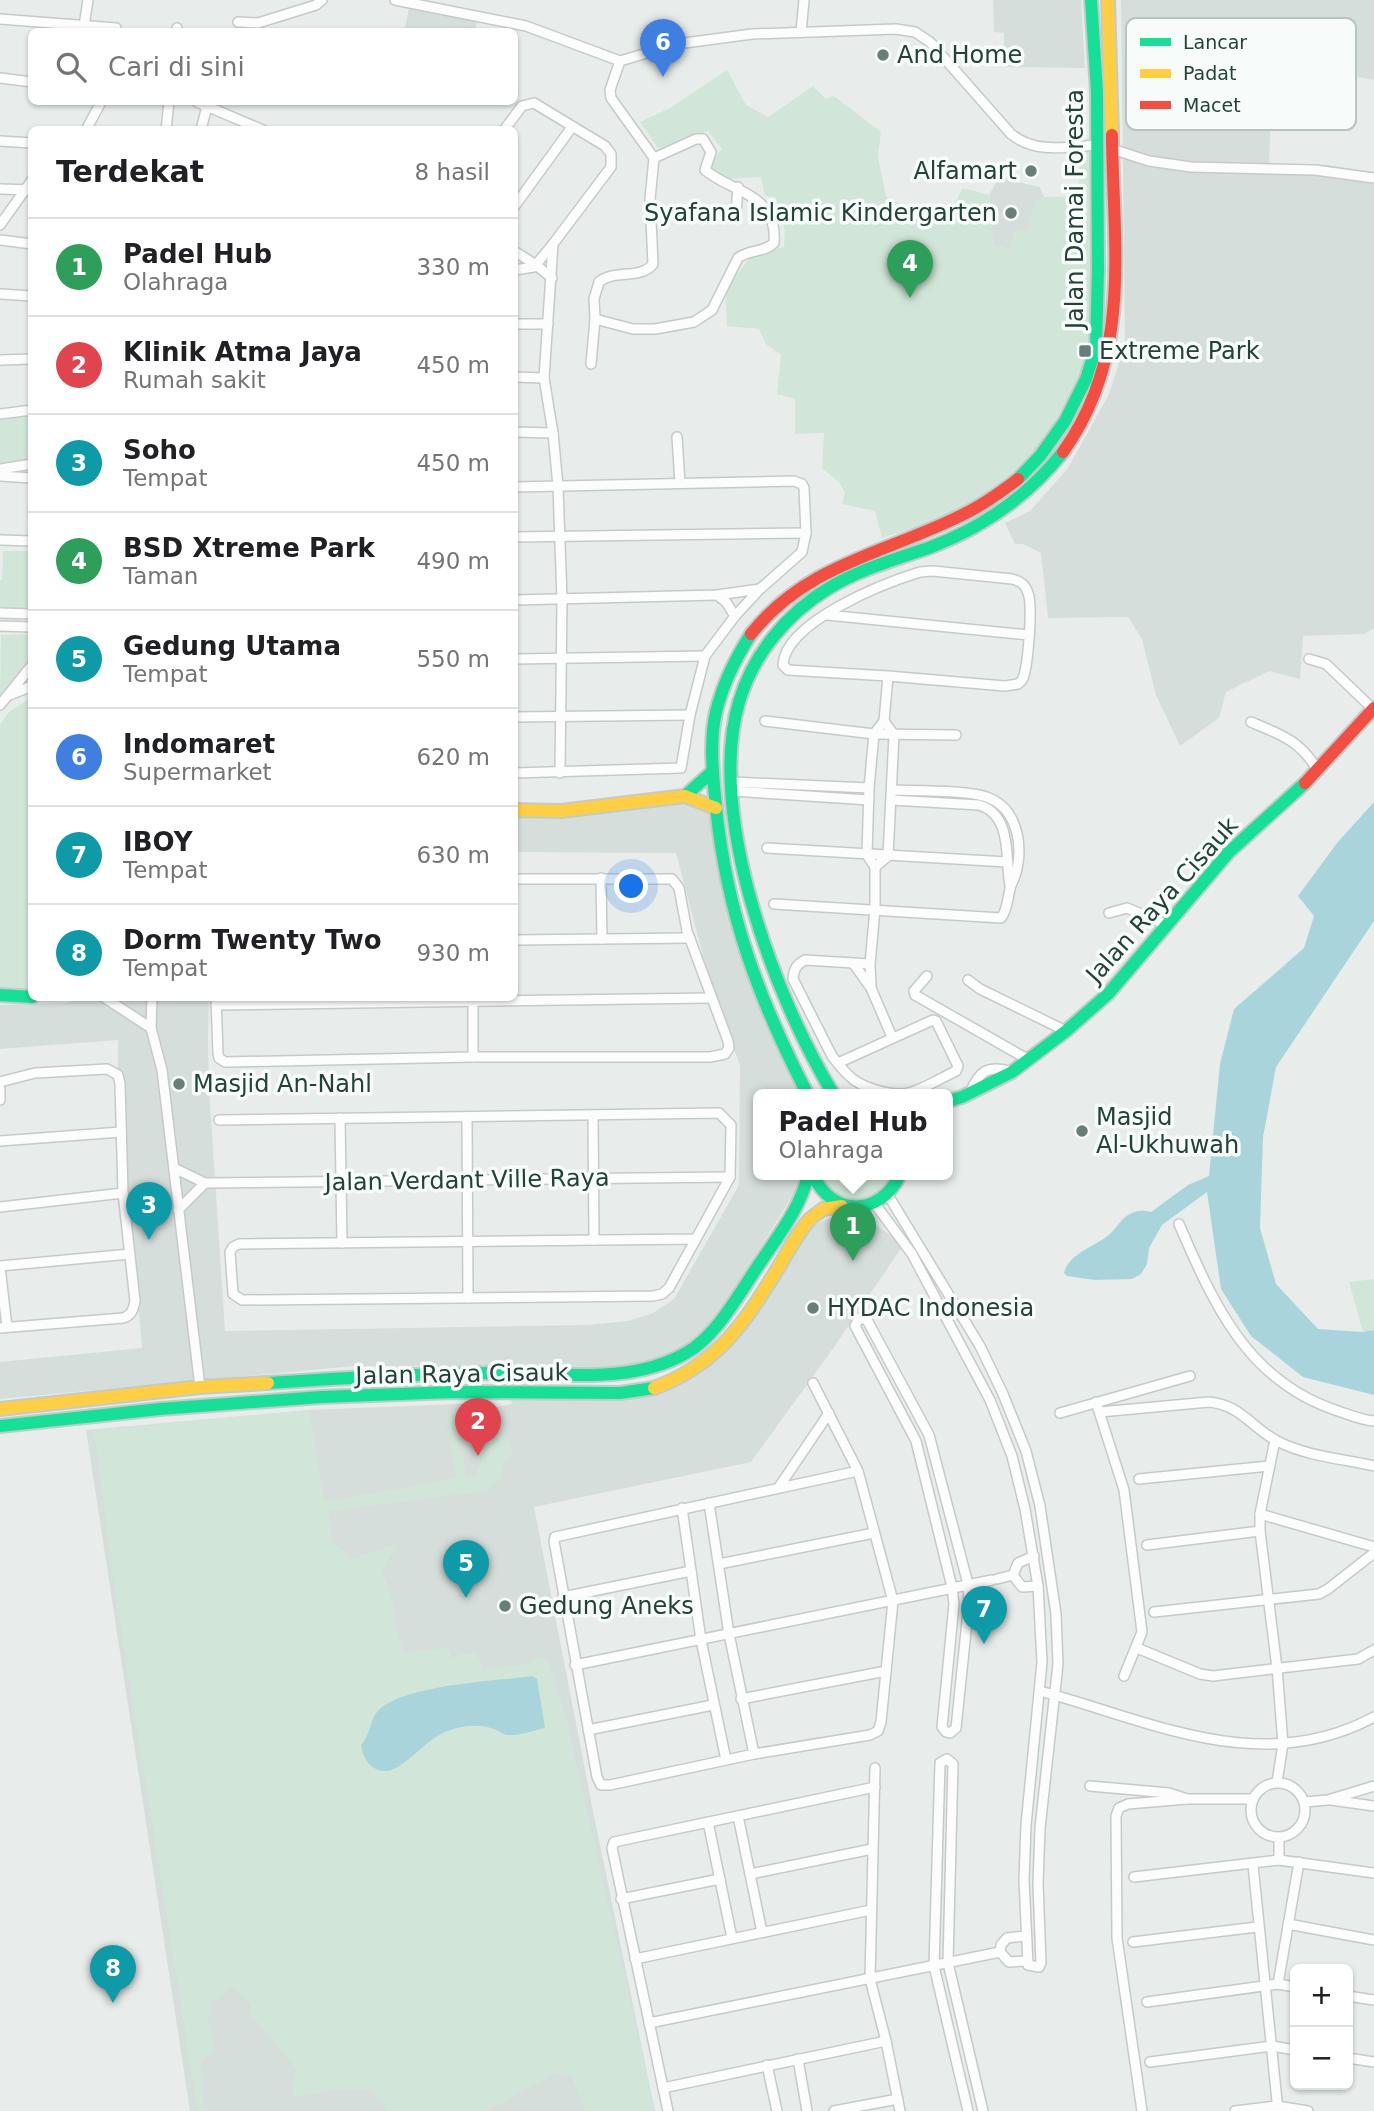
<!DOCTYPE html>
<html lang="id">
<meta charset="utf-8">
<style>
body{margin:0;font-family:"DejaVu Sans",sans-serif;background:#f2f2f2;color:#202124}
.controls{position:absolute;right:21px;bottom:21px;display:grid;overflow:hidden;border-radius:10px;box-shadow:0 2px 5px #0004}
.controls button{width:63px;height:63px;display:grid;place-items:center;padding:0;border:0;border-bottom:2px solid #e0e0e0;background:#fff;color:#202124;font:35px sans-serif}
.you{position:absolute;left:632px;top:887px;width:24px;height:24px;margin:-18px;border:5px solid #fff;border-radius:50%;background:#1a73e8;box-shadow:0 0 0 10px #1a73e833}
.badge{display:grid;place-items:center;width:46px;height:46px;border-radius:50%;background:#db2777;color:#fff;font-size:23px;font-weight:700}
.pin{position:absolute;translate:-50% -58px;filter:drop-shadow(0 2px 4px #0008)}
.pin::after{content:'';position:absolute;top:37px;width:24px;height:21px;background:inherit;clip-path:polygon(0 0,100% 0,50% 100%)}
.popup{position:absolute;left:753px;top:1089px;width:200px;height:91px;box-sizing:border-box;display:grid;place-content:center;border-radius:10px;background:#fff;filter:drop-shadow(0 2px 5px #0005);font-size:23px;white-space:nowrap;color:#757577}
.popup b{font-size:26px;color:#202124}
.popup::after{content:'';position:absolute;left:50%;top:100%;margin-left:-14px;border:14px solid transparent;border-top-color:#fff}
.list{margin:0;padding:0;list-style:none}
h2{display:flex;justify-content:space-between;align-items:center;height:91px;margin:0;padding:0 28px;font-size:30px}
h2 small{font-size:23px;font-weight:400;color:#757577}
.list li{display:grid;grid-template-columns:46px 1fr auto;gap:21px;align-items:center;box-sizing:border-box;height:98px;padding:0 28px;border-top:2px solid #e0e0e0}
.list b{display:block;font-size:26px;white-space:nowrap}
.list p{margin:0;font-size:23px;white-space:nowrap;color:#757577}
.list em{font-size:23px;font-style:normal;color:#757577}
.icon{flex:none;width:38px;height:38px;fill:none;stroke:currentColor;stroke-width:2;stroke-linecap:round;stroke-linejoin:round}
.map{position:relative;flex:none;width:1374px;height:2111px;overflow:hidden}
.search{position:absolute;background:#fff;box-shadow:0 2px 5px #0004;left:28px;top:28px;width:490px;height:77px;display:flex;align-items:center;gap:18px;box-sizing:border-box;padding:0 24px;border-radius:10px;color:#757577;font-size:26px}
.panel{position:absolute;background:#fff;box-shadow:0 2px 5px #0004;left:28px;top:126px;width:490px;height:875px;border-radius:10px}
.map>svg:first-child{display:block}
</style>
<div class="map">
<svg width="1374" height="2111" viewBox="0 0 1374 2111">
<rect width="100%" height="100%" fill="#e8edeb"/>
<g fill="#d6dedb">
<path d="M993,0H1081L1085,68L1004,67V33L994,32Z"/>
<path d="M1121,0H1374V80L1323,71L1318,119L1271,117L1269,164L1326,165L1374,172V628L1364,634L1303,636L1300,679L1269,671L1226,692L1219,718L1180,746L1156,695L1142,639L1128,617L1048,618L1041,553L1023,544H1015L1005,523L1030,511L1068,468L1109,394L1125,345Z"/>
<path d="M409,9L477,21L475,31L404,32Z"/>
<path d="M1001,174L1013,181L1040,187L1044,197L1036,201L1028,231L1010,249L994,246L991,226L989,195Z"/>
<path d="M709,798L728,896L805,1095H758V1175H800L799,1185L717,1318L691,1343L658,1359L616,1367L355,1366L0,1399V1362L142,1348L118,1074V1040L0,1049V1005L65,1003L89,998H209L208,1039L209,1088L225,1331L587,1325L628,1321L653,1313L674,1299L739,1185L740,1065L714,997L676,853L515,852V818L591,814Z"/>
<path d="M830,1218L871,1222L898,1240L902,1247L832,1350L751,1462L534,1507L594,1816L655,2111H190L86,1430L309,1410L482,1403L484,1409L512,1404L511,1400L622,1397L658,1392L672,1388L694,1375L810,1227Z"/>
</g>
<g fill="#d1e6d8">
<path d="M727,70L746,105L768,117L813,86L826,99L834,96L881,132L878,157L886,197L944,223L963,188L989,195L994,246L1009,249L1015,230L1028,231L1036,201L1044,197L1079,196L1080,150L1092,152L1091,195L1096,306L1089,355L1070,395L1045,439L1014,479L961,513L882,538L875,511L842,504L845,493L839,482L822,468L824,433L795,434V399L777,394L781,355L766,344L759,329L727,326L725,290L752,255L784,247L785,231L775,197L765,196L761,177L729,179L712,172L710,163L722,149L708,131L683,144L658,148L640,122L670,108Z"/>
<path d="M31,416V462L0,465V420Z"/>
<path d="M3,551H31V613H0V580H2Z"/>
<path d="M31,634V662L0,696L1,635Z"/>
<path d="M31,697V991L0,990V725L8,713Z"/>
<path d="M819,1175H894C880,1209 831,1213 819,1175Z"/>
<path d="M1374,1279V1330L1363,1332L1349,1282Z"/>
<path d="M482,1403L486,1421L474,1414L467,1417L460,1439L466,1476L475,1475L482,1461L476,1434L484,1425L503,1430L514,1455L504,1460L502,1478L486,1491L328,1511L332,1541L352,1559L397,1544L382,1572L393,1600L394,1622L405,1652L448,1648L452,1658L465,1653H476L484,1669L529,1664L541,1657L550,1664L566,1718L655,2111H586L572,2078L557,2073L487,2111H387V2107L369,2089L334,2090L292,2097L296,2069L251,2014L250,2003L230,1986L220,2000H211L208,2021L216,2049L201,2062L203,2109L208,2111H198L116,1598L94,1431L309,1410L325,1502L457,1478L446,1419L450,1412Z"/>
</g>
<g fill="#a9d4db">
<path d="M1374,802V921L1276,1067L1263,1137L1260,1228L1276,1284L1318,1329L1363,1332L1374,1330V1395L1303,1377L1251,1336L1221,1289L1207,1192L1162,1225L1149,1248L1147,1264L1141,1274L1132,1279L1095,1280L1067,1276L1064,1273C1069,1253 1096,1246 1110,1234C1117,1228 1121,1218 1130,1214C1137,1210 1144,1210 1151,1212L1188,1185L1209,1176L1220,1064L1234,1009L1304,948L1314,916L1298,896L1337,843Z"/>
<path d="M532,1676L537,1679L545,1728C535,1730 519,1736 508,1735C503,1735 498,1730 494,1729C476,1723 457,1726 441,1734C424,1742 400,1773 384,1771C370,1770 363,1758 361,1745C371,1734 370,1720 377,1712C400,1685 496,1681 532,1676Z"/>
</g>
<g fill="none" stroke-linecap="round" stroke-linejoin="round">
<defs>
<g id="street">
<path d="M395,0L526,26L620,61L677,44L752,34L896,29L915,32L930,42L1011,134C1035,154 1067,147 1096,145"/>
<path d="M0,19L116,28"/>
<path d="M238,22L258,23L316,5L322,0"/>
<path d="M84,26L88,0"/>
<path d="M177,32V28"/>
<path d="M801,32L804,0"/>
<path d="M0,78L32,82"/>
<path d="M197,102L263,130"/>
<path d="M86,130L101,102"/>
<path d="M166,130L169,102"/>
<path d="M201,130L207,106"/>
<path d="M504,130L522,106L534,103L605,146L611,154V167L553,244L544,378L553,433L558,486L562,599L560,773"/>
<path d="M0,141L32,143"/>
<path d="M1112,149L1149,161L1191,167L1315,170L1374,178"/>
<path d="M0,189L32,190"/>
<path d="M514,207L572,127"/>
<path d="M736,213L738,187"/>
<path d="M0,225L32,180"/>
<path d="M0,240L32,244"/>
<path d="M514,251L536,265L552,278"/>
<path d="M514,270L534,267L553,244"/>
<path d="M0,294L32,296"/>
<path d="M595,319L633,329H655L694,322L712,310L738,258C749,249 764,253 774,243C778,193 732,193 705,170L711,152L703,139H696L654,158"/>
<path d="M514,324H548"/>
<path d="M0,360L32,359"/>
<path d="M591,364L595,319L594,299L599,282C614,269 641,280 653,264L650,199L654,158L611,98L610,90L620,61"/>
<path d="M514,377L544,378"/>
<path d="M0,414L32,410"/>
<path d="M514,432L553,433"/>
<path d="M677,437L680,483"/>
<path d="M0,469L32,464"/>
<path d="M0,476L32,478"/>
<path d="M514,487L794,481L802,484L804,488L806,533L802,552L760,589L735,616L705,656L690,715L681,768L514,773"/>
<path d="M514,537L806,533"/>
<path d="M0,540L32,541"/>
<path d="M717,595L726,602L735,616"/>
<path d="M514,600L717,595L760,589"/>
<path d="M0,613L32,614"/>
<path d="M827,615L1029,635"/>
<path d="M0,626L32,627"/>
<path d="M514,659L705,656"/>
<path d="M1309,659L1326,664L1373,709"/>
<path d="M7,696L32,686"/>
<path d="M0,705L32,665"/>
<path d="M514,717L690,715"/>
<path d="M765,721L874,734L956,735"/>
<path d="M1251,722C1282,735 1301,741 1318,771"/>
<path d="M732,782L869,788"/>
<path d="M732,791L869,800"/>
<path d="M892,800L979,805C1013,815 1005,859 1010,886"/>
<path d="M767,848L1007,862"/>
<path d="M875,867L888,856L894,735L884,721"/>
<path d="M601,878L602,939"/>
<path d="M774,904L1001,918C1009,908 1007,894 1012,883C1025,856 1021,811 989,798C970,790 916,791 893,790"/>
<path d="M1109,913L1127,908L1167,925"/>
<path d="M514,940L690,938"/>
<path d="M853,963L871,988L892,1037"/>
<path d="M927,976L914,991L915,995L1029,1060"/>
<path d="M968,980L980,989L1066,1031"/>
<path d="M871,988L870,964L875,909V867L867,855L869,788L874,734L884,721L888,676L1005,686L1018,684C1021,681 1023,681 1024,675C1028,662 1033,605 1028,593C1025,584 1020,581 1012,579L933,571L920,572C884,583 785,622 783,665L788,670L888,676"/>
<path d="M105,998L151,1028"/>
<path d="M152,998L151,1028L162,1070L200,1387"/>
<path d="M216,998L218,1053L219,1058L225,1062L473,1057H710L725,1054L729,1048L728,1041L687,931L679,888L672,879H514"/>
<path d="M473,998V1057"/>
<path d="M216,1005L711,998"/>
<path d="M838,1063L933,1020L936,1021L958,1066L956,1071C941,1078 927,1087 912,1092C896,1098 867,1089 854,1080C846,1074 838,1064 832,1056L793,979C794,969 796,965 805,960L870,964"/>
<path d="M0,1082L35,1073L107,1069L118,1075L120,1084L123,1193L135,1301C133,1310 132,1315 123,1318L0,1328"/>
<path d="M0,1089V1100"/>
<path d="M970,1093C979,1071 988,1064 1012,1072"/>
<path d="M593,1115L594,1240"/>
<path d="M467,1117L468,1298"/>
<path d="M340,1118L342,1243"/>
<path d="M219,1120L719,1113L731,1125L730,1177L669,1288L662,1294L653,1296L242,1300L233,1294L230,1252L233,1247L239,1244L696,1239"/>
<path d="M0,1141L121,1132"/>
<path d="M174,1168L205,1183L730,1177"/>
<path d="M875,1204L912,1254L990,1400L1012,1456L1025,1509L1038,1586L1042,1662L1026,1825L1024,1880L1028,1965L1039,1967L1041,1963L1038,1883L1040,1828L1058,1664L1056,1614L1040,1506L1026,1451L1003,1394L980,1346L888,1195"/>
<path d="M0,1207L123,1193"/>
<path d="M178,1210L205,1183"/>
<path d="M1179,1224C1214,1305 1248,1382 1338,1411C1350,1415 1361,1420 1374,1421"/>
<path d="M0,1266L130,1254"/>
<path d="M0,1267L7,1327"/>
<path d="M859,1318L867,1320L929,1435L968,1584L969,1602L956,1728L950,1733L946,1732L942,1727L954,1604L952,1587L916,1441L855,1326Z"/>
<path d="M813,1383L858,1471L893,1601L881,1722L878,1731L870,1735L754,1754L610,1785H601L597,1777L554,1541L555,1537L858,1471"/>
<path d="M1096,1402L1124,1490L1142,1632L1124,1676"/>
<path d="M1100,1412L1209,1402C1242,1405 1252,1429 1279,1442C1307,1456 1343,1459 1374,1466"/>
<path d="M1060,1413L1190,1376"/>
<path d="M1275,1440L1260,1514V1531L1277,1668L1283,1744L1277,1782"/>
<path d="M1139,1479L1269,1466"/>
<path d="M779,1487L829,1413"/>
<path d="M709,1503L729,1634L754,1754"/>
<path d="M682,1508L701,1640L726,1760"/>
<path d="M1260,1514L1374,1547"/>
<path d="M1147,1545L1260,1531"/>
<path d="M1034,1556L1018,1563L1013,1575L1022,1587L1038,1586"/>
<path d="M719,1564L874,1533"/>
<path d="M997,1579L1013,1575"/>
<path d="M563,1597L691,1571"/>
<path d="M1154,1612L1319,1594L1328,1589L1374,1553"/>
<path d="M1137,1648L1200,1674L1213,1676L1358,1659L1374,1650"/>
<path d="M575,1665L992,1580"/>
<path d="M1040,1691C1151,1721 1261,1778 1374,1717"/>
<path d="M741,1699L886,1671"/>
<path d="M588,1730L713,1705"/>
<path d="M875,1768L870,1979L886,2041L900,2111"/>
<circle cx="1278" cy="1810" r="27"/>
<path d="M1090,1786L1169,1793L1187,1799H1253"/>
<path d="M1331,1800L1374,1806"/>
<path d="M1304,1802L1328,1800L1374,1786"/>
<path d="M738,1816L762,1932"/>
<path d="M708,1822L732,1938"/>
<path d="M1279,1837V1860"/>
<path d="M1253,1865L1278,2111"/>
<path d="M750,1874L872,1849"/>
<path d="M1134,1877L1279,1860L1374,1873"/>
<path d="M621,1899L720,1879"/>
<path d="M1288,1924L1374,1940"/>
<path d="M1133,1942L1257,1927"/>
<path d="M1000,1952L1001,1945L1007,1938L1025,1936"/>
<path d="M1000,1952L1009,1962L1027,1961"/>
<path d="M635,1959L871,1910"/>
<path d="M1278,1984L1295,1987"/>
<path d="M1348,1996L1374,2000"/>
<path d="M1147,2002L1278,1984L1299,1862"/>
<path d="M649,2023L1000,1952"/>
<path d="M1348,2058L1374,2062"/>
<path d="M798,2059L807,2111"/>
<path d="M1150,2062L1272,2046L1295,2050"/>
<path d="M767,2065L777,2111"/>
<path d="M663,2088L886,2041"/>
<path d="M668,2111L612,1848L614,1842L875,1787"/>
<path d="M834,2111L898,2099"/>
<path d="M968,2111L934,1966L940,1763L947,1759L953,1764L948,1963L983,2111"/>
<path d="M1142,2111L1117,1938L1116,1816L1119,1808L1128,1804L1187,1799"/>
<path d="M1235,2111L1277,2106L1308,2111"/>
</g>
<g id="fast">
<path d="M1018,479L1040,456L1065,421L1086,379L1096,347L1098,271L1097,91L1091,0"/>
<path d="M751,634C735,659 723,683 716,712C709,742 713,776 716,807C727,915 759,1000 808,1095"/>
<path d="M685,796L713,771"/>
<path d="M0,995L32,997"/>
<path d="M834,1095C775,999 706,814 739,702C753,655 786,614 829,588C860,569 897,559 931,547C984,527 1028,496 1063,452"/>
<path d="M948,1101L962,1097L1012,1072L1066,1031L1108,994L1229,852L1305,783"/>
<path d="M813,1175C833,1218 880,1216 900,1175"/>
<path d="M268,1383C342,1378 417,1374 492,1373C555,1372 629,1386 686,1353C717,1336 740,1292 760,1263C778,1236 801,1207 808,1175"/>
<path d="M0,1426L160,1409L321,1397L453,1392L620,1393L654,1388"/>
</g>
<g id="slow">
<path d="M1108,0L1112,135"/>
<path d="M514,810L561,811L685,796L716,808"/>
<path d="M654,1388C719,1364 745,1322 780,1265C789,1249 798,1233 810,1219L823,1209L842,1206"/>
<path d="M0,1409L200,1387L268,1383"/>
</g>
<g id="jam">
<path d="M1063,452C1133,354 1113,248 1112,135"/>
<path d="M751,634C807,563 888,553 964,514C983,505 1001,492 1018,479"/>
<path d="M1305,783L1374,708"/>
</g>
</defs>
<use href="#street" stroke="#c5cac8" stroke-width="12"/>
<use href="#fast" stroke="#c3cbc8" stroke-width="16"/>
<use href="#slow" stroke="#c3cbc8" stroke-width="16"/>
<use href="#jam" stroke="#c3cbc8" stroke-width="16"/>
<use href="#street" stroke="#fcfcfc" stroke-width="9"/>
<use href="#fast" stroke="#16e098" stroke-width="12"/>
<use href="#slow" stroke="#ffcf43" stroke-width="12"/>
<use href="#jam" stroke="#f24e42" stroke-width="12"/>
</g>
<g fill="#697e78" stroke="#f7fbf9" stroke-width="2.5">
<circle cx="883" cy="55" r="7"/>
<circle cx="1031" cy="171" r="7"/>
<circle cx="1011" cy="213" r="7"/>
<rect x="1078" y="344" width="14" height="14" rx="3.5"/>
<circle cx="179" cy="1084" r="7"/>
<circle cx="1082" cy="1131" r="7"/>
<circle cx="813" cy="1308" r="7"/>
<circle cx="505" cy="1606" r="7"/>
</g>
<g text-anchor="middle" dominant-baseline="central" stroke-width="7" stroke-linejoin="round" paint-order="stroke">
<g font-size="24" fill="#24423a" stroke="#f7fbf9" text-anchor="start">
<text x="897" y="55">And Home</text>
<text x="1017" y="171" text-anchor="end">Alfamart</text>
<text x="997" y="213" text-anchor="end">Syafana Islamic Kindergarten</text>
<text x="1099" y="351">Extreme Park</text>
<text x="193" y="1084">Masjid An-Nahl</text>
<text x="1096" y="1117">Masjid<tspan x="1096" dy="28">Al-Ukhuwah</tspan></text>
<text x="827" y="1308">HYDAC Indonesia</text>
<text x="519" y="1606">Gedung Aneks</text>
</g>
<g font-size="24" fill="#24423a" stroke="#f7fbf9">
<text transform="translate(1075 209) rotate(-90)">Jalan Damai Foresta</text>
<text transform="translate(1162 900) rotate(-48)">Jalan Raya Cisauk</text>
<text transform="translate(467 1180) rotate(-1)">Jalan Verdant Ville Raya</text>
<text transform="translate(462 1374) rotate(-1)">Jalan Raya Cisauk</text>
</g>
</g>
<rect x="1126" y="18" width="230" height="112" rx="10" fill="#f7fbf9" stroke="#b8c4c0" stroke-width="2"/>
<rect x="1140" y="38" width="31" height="8" fill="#16e098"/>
<rect x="1140" y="69" width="31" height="9" fill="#ffcf43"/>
<rect x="1140" y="101" width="31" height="8" fill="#f24e42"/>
<g font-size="19" fill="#24423a">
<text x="1183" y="49">Lancar</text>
<text x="1183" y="80">Padat</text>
<text x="1183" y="112">Macet</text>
</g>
</svg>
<div class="controls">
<button>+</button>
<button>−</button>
</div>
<div class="you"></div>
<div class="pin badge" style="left:853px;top:1261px;background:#2e9e5b">1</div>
<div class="popup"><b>Padel Hub</b>Olahraga</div>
<div class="pin badge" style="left:478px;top:1456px;background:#e0444e">2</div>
<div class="pin badge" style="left:149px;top:1240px;background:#0f9aa8">3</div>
<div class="pin badge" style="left:910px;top:298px;background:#2e9e5b">4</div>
<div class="pin badge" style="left:466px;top:1598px;background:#0f9aa8">5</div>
<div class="pin badge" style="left:663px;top:77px;background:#3f7fe0">6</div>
<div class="pin badge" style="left:984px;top:1644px;background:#0f9aa8">7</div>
<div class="pin badge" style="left:113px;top:2003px;background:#0f9aa8">8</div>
<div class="search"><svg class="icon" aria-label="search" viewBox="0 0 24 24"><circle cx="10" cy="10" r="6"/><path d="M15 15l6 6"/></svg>Cari di sini</div>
<section class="panel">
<h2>Terdekat<small>8 hasil</small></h2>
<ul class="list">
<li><span class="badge" style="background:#2e9e5b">1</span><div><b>Padel Hub</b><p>Olahraga</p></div><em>330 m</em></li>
<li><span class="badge" style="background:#e0444e">2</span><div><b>Klinik Atma Jaya</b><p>Rumah sakit</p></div><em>450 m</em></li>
<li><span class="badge" style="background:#0f9aa8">3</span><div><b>Soho</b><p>Tempat</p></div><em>450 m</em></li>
<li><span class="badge" style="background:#2e9e5b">4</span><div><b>BSD Xtreme Park</b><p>Taman</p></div><em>490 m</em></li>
<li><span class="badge" style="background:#0f9aa8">5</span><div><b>Gedung Utama</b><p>Tempat</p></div><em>550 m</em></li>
<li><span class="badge" style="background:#3f7fe0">6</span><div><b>Indomaret</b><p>Supermarket</p></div><em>620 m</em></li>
<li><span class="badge" style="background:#0f9aa8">7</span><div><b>IBOY</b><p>Tempat</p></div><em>630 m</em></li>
<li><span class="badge" style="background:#0f9aa8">8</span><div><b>Dorm Twenty Two</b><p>Tempat</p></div><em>930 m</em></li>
</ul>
</section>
</div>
